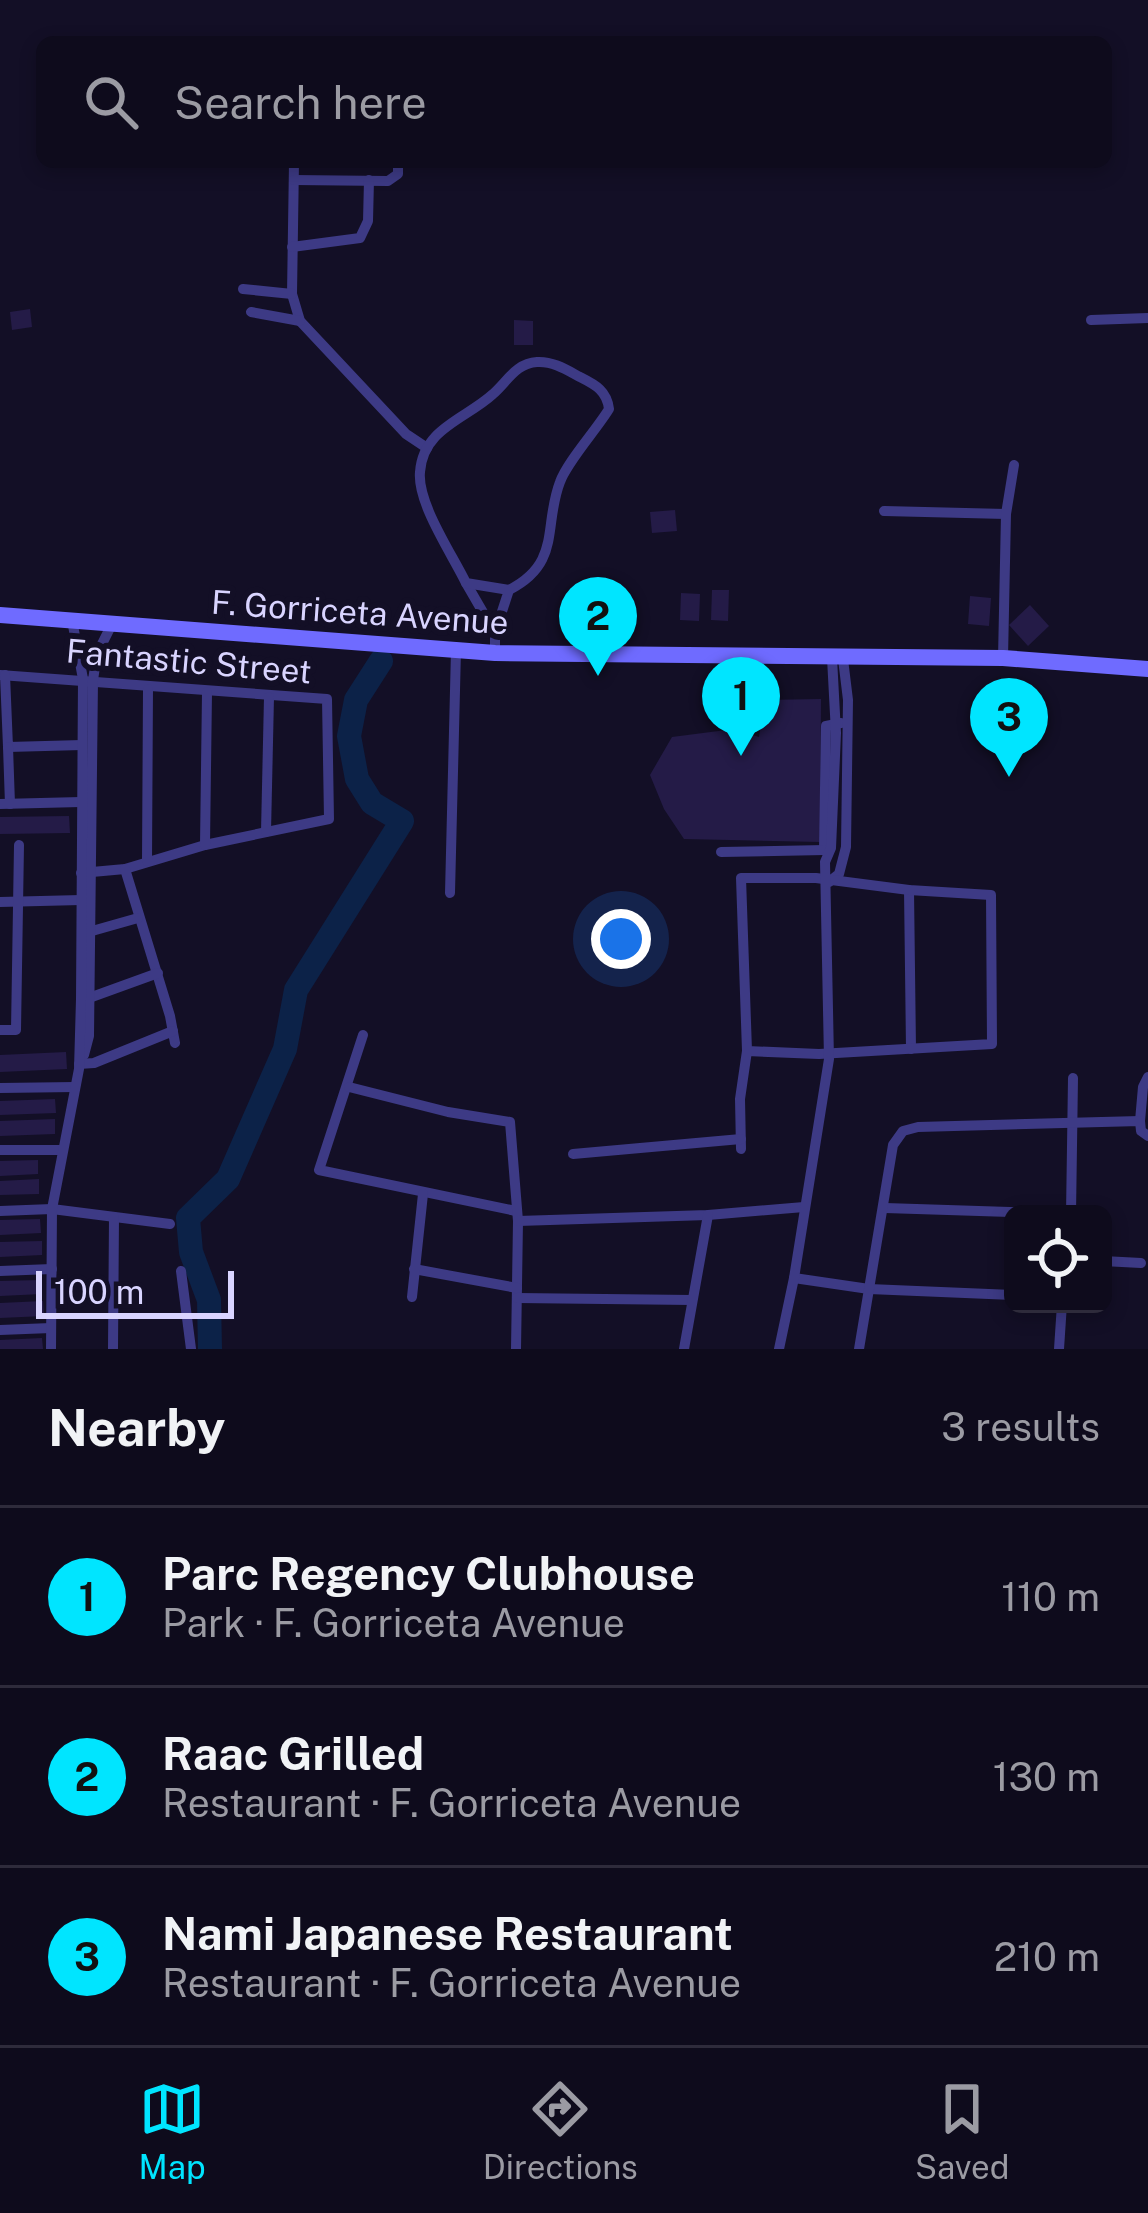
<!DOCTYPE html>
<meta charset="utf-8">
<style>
body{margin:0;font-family:"Public Sans",sans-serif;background:#171425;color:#f1f3f6}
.controls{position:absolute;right:36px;bottom:36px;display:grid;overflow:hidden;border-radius:18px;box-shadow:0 6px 18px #0003}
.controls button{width:108px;height:108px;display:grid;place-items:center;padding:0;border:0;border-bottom:3px solid #2e2b3b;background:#0e0b1c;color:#f1f3f6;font:60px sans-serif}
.scale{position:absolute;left:36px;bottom:30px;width:198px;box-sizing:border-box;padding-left:12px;border:6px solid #d9d4ff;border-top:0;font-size:33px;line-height:42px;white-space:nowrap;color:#d9d4ff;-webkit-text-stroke:9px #130f26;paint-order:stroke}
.you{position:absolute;left:621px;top:939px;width:42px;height:42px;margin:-30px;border:9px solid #fff;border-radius:50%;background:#1a73e8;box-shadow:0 0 0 18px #1a73e833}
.badge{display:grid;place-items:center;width:78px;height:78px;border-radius:50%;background:#00e5ff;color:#111;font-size:39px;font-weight:700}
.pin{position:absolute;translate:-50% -99px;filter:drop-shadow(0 3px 6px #0008)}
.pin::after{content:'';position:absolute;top:63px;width:42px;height:36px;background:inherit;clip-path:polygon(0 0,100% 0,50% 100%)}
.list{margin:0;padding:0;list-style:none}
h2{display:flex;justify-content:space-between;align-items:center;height:156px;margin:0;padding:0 48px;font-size:51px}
h2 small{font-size:39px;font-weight:400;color:#9b9ba3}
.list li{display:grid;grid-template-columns:78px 1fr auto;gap:36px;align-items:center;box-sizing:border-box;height:180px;padding:0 48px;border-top:3px solid #2e2b3b}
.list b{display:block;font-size:45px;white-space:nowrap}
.list p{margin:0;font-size:39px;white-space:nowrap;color:#9b9ba3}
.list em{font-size:39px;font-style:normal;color:#9b9ba3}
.icon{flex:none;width:66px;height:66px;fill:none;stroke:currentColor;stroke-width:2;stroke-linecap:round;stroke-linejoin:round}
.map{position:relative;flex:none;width:1148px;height:1349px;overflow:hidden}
.search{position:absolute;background:#0e0b1c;box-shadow:0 6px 18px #0003;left:36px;right:36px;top:36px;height:132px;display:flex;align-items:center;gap:30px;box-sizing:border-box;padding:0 42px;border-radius:18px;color:#9b9ba3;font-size:45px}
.sheet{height:696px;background:#0e0b1c}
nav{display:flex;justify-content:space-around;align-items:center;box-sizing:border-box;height:168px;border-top:3px solid #2e2b3b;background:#0e0b1c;font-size:33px;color:#9b9ba3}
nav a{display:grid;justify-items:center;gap:6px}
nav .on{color:#00e5ff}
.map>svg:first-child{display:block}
</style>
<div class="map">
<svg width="1148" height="1349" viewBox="0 0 1148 1349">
<rect width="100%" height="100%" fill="#130f26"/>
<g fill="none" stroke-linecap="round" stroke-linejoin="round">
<path stroke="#0c2248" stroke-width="24" d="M210,1349L209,1300L191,1252L188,1218L228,1179L285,1049L296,990L402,821L372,803L357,779L349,736L356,700L381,661"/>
</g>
<g fill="#241b47">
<path d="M30,309L32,327L12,330L10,312Z"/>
<path d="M514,320L533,321V345H514Z"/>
<path d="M675,510L677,531L652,533L650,512Z"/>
<path d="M712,590H729L728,621L711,620Z"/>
<path d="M681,593L700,594L699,621L680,620Z"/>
<path d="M970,596L991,598L989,626L968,624Z"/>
<path d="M1030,605L1049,626L1028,646L1009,625Z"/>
<path d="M821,699L820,842L684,839L664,809L650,775L672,737L734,729L759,737L765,700Z"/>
<path d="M69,816L70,833L0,834V817Z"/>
<path d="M66,1052L67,1069L0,1072V1055Z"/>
<path d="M55,1099L56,1113L0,1115V1101Z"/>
<path d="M55,1119V1134L0,1136V1121Z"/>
<path d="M38,1160V1174L0,1176V1161Z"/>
<path d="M39,1179V1194L0,1195V1181Z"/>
<path d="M40,1219L41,1233L0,1235V1220Z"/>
<path d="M42,1241V1255L0,1257V1242Z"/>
<path d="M41,1280L42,1294L0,1296V1281Z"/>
<path d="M43,1301L44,1316L0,1318V1303Z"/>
<path d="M42,1338L43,1349H0V1340Z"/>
</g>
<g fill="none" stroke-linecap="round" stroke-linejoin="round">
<g stroke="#3d3a85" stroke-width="10">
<path d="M294,162L292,294L300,321L406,434L427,448"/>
<path d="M294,180L388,181L398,174V162"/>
<path d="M292,247L360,238L368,221L369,180"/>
<path d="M243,289L292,294"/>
<path d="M251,312L300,321"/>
<path d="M1091,320L1148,318"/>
<path d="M884,511L1006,514"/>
<path d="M466,583L495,633"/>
<path d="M495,653V633L509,590C562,563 543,526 560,482C567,462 597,429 609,409C607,391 596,385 580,377C567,370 553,361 537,362C516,363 507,382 493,394C466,419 423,428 420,472C417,503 452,554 466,583L509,590"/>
<path d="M1003,658L1006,514L1014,465"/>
<path d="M0,675L327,699L329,819L205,845L125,869L81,873"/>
<path d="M5,675L8,747L82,745"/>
<path d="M8,747L10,804"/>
<path d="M0,804L81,802"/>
<path d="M266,832L269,697"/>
<path d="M205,845L207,692"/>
<path d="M824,850L826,726L841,723"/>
<path d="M721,852L825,850"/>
<path d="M147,861L148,689"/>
<path d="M125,869L170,1016L175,1043"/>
<path d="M829,882L839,874L846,847L848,700L843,659"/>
<path d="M909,890L911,1049"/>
<path d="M450,893L456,650"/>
<path d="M0,902L81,900"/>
<path d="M85,933L138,918"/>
<path d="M89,998L158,973"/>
<path d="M0,1030H16L19,845"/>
<path d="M363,1035L319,1170L516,1211"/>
<path d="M84,1055L89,1036L93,680L97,654L112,624"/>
<path d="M79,1064L94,1063L173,1031"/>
<path d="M349,1087L448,1112L510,1122L518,1221L516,1349"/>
<path d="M0,1088L75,1087"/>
<path d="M1140,1121L1143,1087L1148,1077"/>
<path d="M741,1149L740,1099L747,1051L741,878H816L909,890L991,895L992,1044L819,1054L747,1051"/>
<path d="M0,1150H63"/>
<path d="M573,1154L741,1139"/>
<path d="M885,1208L1070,1214"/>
<path d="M0,1211L52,1209L170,1224"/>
<path d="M1071,1214L1073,1078"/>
<path d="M518,1221L708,1215L804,1207"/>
<path d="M1103,1261L1141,1263"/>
<path d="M414,1269L517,1288"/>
<path d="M0,1271L52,1269"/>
<path d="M181,1271L191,1349"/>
<path d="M794,1278L869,1289L1013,1295"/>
<path d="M412,1297L423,1194"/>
<path d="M517,1298L692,1300"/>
<path d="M0,1330L51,1328"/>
<path d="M51,1349L52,1209L79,1069L81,999L83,679L72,620"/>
<path d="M113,1349L114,1217"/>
<path d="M684,1349L708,1215"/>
<path d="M779,1349L794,1278L829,1059L825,862L831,848L836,733L832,658"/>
<path d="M859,1349L893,1145L903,1131L918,1127L1140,1121L1141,1131L1148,1136"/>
<path d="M1059,1349L1062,1304"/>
</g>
<path stroke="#6f6bff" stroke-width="16" d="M0,615L495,653L1003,658L1148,669"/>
</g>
<g text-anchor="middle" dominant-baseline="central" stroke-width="12" stroke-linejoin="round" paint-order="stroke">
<g font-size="33" fill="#d9d4ff" stroke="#130f26">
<text transform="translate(360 612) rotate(4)">F. Gorriceta Avenue</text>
<text transform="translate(189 661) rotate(5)">Fantastic Street</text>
</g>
</g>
</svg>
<div class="controls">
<button><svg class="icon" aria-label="locate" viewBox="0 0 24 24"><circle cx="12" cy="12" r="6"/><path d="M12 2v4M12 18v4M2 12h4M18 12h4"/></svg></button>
</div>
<div class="scale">100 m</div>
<div class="you"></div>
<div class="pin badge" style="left:741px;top:756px">1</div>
<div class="pin badge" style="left:598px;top:676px">2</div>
<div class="pin badge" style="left:1009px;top:777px">3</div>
<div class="search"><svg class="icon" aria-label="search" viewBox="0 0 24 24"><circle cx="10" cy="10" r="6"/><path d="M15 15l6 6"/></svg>Search here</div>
</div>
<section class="sheet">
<h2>Nearby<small>3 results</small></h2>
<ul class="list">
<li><span class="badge">1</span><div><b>Parc Regency Clubhouse</b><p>Park · F. Gorriceta Avenue</p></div><em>110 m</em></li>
<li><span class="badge">2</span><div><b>Raac Grilled</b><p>Restaurant · F. Gorriceta Avenue</p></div><em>130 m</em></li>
<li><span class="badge">3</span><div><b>Nami Japanese Restaurant</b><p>Restaurant · F. Gorriceta Avenue</p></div><em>210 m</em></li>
</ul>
</section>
<nav>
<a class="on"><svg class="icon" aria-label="map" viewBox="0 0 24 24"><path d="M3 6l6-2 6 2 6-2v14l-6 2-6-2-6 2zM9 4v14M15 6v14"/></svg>Map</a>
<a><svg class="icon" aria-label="directions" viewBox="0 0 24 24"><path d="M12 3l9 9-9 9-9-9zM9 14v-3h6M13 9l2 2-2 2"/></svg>Directions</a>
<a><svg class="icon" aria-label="saved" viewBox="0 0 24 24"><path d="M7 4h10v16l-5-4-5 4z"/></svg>Saved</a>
</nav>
